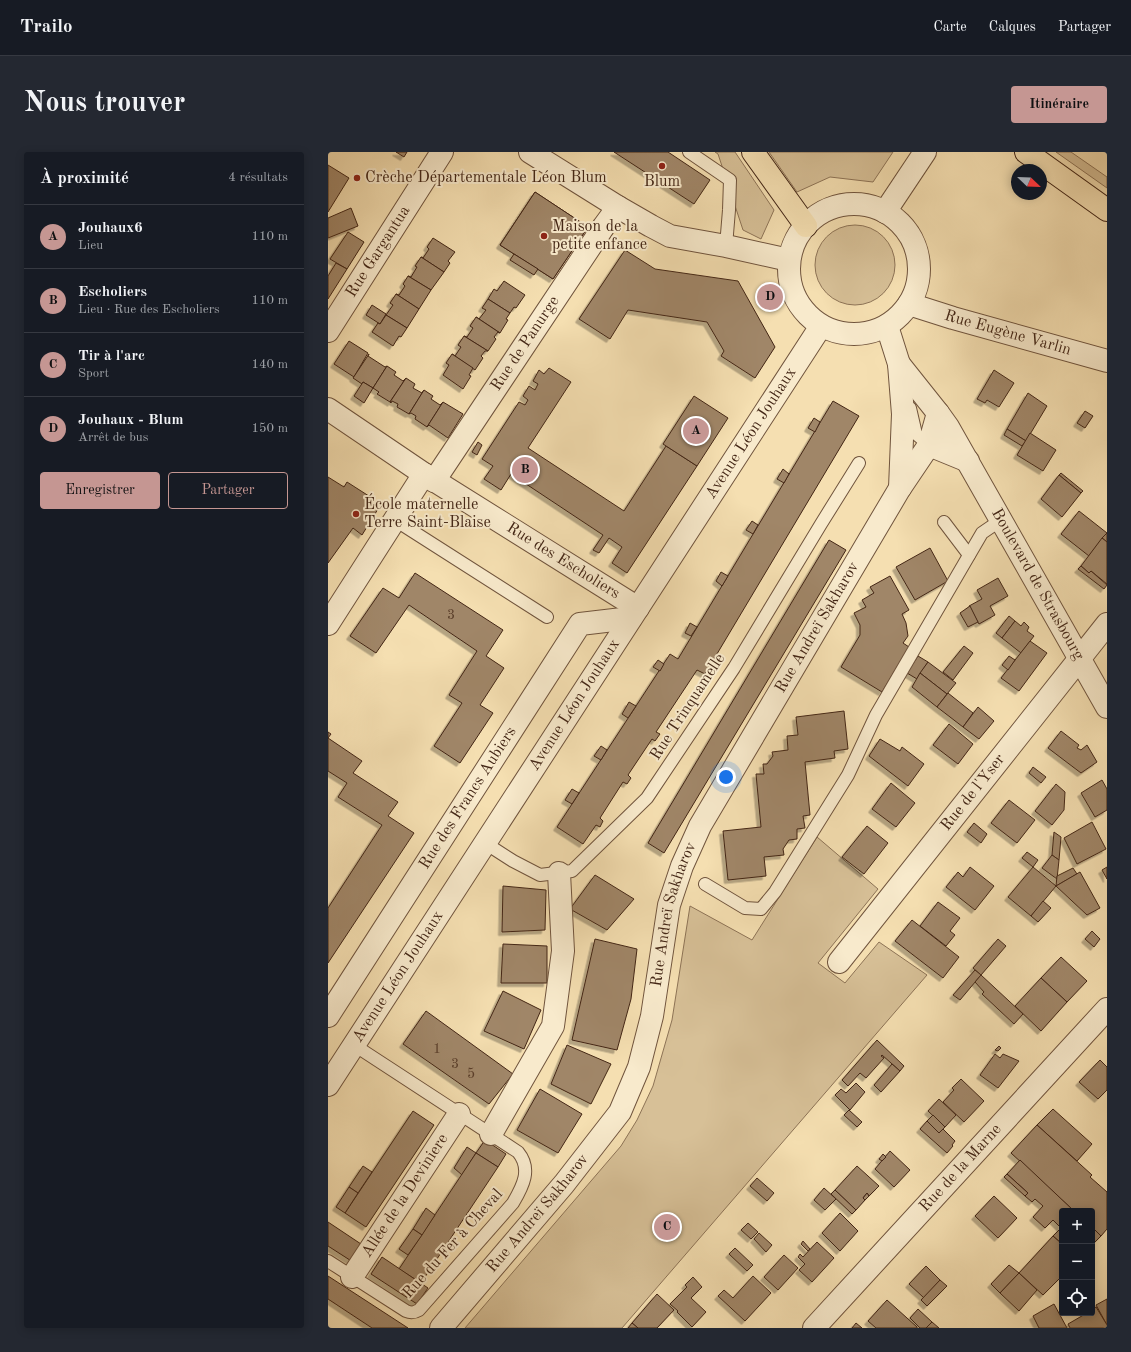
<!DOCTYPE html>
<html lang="fr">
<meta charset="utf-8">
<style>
body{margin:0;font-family:"Old Standard TT",serif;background:#242831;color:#f1f3f6}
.controls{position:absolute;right:12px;bottom:12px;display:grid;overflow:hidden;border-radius:4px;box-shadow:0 2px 10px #0003}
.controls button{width:36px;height:36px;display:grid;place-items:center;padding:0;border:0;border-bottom:1px solid #363941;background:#171b24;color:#f1f3f6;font:20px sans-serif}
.compass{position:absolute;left:683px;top:12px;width:36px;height:36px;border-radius:50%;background:#171b24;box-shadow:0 2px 10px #0003;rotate:113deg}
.you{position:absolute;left:398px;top:625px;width:14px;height:14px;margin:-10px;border:3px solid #fff;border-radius:50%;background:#1a73e8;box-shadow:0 0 0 6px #1a73e833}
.badge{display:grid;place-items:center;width:26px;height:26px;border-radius:50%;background:#c59692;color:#111;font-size:13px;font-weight:700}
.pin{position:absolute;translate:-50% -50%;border:2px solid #fff;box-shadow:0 1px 4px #0006}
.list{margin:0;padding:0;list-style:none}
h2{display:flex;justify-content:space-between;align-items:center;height:52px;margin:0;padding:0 16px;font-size:17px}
h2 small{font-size:13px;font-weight:400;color:#9ea1a6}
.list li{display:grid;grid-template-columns:26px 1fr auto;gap:12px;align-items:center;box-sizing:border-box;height:64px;padding:0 16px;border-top:1px solid #363941}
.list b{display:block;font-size:15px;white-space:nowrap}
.list p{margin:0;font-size:13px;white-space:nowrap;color:#9ea1a6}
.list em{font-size:13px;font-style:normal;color:#9ea1a6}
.actions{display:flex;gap:8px;padding:12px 16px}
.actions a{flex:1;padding:9px 0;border:1px solid #c59692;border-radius:4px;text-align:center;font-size:14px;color:#c59692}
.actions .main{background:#c59692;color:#111}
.icon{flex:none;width:22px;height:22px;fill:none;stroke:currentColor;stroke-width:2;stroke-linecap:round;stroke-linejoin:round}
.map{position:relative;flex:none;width:779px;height:1176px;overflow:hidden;border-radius:4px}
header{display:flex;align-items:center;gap:24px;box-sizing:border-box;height:56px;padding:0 20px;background:#171b24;border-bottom:1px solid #363941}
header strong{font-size:19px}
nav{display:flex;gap:22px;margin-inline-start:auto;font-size:14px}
.intro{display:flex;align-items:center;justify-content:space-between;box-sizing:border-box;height:96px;padding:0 24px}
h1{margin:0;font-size:28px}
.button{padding:10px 18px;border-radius:4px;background:#c59692;color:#111;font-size:14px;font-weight:700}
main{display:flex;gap:24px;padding:0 24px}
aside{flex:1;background:#171b24;border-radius:4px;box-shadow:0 2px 10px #0003}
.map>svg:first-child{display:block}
</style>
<header>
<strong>Trailo</strong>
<nav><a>Carte</a><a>Calques</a><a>Partager</a></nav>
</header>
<div class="intro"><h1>Nous trouver</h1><a class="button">Itinéraire</a></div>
<main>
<aside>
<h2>À proximité<small>4 résultats</small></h2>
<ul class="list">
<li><span class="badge">A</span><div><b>Jouhaux6</b><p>Lieu</p></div><em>110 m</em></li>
<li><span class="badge">B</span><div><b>Escholiers</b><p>Lieu · Rue des Escholiers</p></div><em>110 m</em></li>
<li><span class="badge">C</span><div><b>Tir à l'arc</b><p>Sport</p></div><em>140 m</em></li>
<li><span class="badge">D</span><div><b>Jouhaux - Blum</b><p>Arrêt de bus</p></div><em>150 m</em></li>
</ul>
<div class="actions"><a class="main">Enregistrer</a><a>Partager</a></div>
</aside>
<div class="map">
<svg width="779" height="1176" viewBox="0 0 779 1176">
<defs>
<filter id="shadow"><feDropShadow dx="-3.5" dy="3.5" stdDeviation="0" flood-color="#0004"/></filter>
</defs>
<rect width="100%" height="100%" fill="#f5dfb1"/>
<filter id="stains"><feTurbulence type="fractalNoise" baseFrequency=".005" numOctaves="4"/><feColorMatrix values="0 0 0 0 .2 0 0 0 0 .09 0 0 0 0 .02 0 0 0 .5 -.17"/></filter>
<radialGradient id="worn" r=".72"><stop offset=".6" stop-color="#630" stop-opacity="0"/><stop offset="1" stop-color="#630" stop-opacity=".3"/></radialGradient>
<g fill="#d7c097" stroke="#8d7356">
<path d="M387,0H407L446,58L433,87L415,78L390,2Z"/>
<path d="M441,0H565L545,30L502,25L469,40Z"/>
<path d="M728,0H743L779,25V36Z"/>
<circle cx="527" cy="113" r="40"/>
<path d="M489,685L550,737L490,811L517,831L551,790L599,823L294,1176H137L293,994L309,968L325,934L344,868L362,754L424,788Z"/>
</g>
<g fill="#a08667" stroke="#432616" fill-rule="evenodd" filter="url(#shadow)">
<path d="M68,0H79L76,5Z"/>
<path d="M286,0H340L382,28L366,52Z"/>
<path d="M0,13L21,26L0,60Z"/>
<path d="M207,40L260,75L225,127L172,93ZM220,77L233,86L223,100L211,92Z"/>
<path d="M207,40L260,75L225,127L172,93Z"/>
<path d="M23,56L30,74L0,86V66Z"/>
<path d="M20,80L36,90L19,117L2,107Z"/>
<path d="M105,86L127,100L120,109L122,111L116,120L93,105L95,106L101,97L99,95Z"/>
<path d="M297,98L327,117L410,129L447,195L427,226L393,204L396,199L379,170L300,158L282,187L251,167Z"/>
<path d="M186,102L210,117L206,123L182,108Z"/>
<path d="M93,105L116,120L103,138L80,124L83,125L89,115L87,114Z"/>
<path d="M8,111L19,117L0,147V124Z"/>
<path d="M80,124L103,138L91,157L68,142L71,143L77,134L75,132Z"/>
<path d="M176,129L197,143L188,156L186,155L182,161L160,147L166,137L169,139Z"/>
<path d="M68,142L91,157L79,176L58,163L65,153L62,151Z"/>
<path d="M160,147L182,161L178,167L180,168L172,181L148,165L151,167L158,158L154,156Z"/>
<path d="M44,153L58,162L52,172L38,163Z"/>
<path d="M58,163L79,176L73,185L71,184L65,194L44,180L50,171L52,172Z"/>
<path d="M148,165L172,181L170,180L166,185L168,187L160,199L136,184L139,185L145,176L142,174Z"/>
<path d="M136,184L160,199H157L153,204L155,206L147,218L124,202L127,204L133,195L130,193Z"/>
<path d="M21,189L40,201L26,225L6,212Z"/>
<path d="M41,202L40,204L57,215L59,214L45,236L35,230L34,232L25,226Z"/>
<path d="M124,202L145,216L141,223L143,224L135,237L115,223L121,213L118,211Z"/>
<path d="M59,214L68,220L66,223L75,229L78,226L62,250L49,242L51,240L45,236Z"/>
<path d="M221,216L243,230L200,296L296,359L338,294L369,314L299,421L284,411L294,395L281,386L271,401L265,398L275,383L183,322L173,338L156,327L165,314L154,307L191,250L197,253L200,248L195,244L201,234L207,238L210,232L205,229L211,218L216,222Z"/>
<path d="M666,218L686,231L671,255L659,248L657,251L649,247Z"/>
<path d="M78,226L87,232L85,236L94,241L96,238L81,262L69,255L70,252L64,249L63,251L62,250Z"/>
<path d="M35,230L45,236L36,251L26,244Z"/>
<path d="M96,238L105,244L103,247L112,253L115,250L99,275L87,267L88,264L83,261L81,262Z"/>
<path d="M700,241L719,254L698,289L679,277Z"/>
<path d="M366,244L400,266L369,314L335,292Z"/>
<path d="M505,249L531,264L377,522L369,518L328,580L332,582L327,589L324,587L300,623L303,626L299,632L295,630L272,666L275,669L272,675L268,673L255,692L229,675L342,502L350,507Z"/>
<path d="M115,250L135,262L120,286L101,273L99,275Z"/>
<path d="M757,259L765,264L757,276L749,271Z"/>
<path d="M486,266L492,270L487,280L480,276Z"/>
<path d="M679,277L698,289L694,294L676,283Z"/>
<path d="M702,281L728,298L715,319L689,303Z"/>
<path d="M150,290L154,293L149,303L144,300Z"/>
<path d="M455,317L461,322L456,331L449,327Z"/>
<path d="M733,321L755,339L753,341L731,323Z"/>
<path d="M731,323L753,341L734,365L713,347Z"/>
<path d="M0,325L16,335L19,330L44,346L41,351L50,357L34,383L25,376L0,411Z"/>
<path d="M751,359L779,381L761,404L733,382Z"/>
<path d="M424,369L430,373L425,382L418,378Z"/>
<path d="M779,381V390L774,386Z"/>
<path d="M774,386L779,390V432L763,419L761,421L753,414Z"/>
<path d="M501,388L518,398L336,701L320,691Z"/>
<path d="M602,396L620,429L587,448L568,415Z"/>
<path d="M753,414L761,421L763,419L779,433L776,437L750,417Z"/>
<path d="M393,420L400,424L394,434L388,429Z"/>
<path d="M87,421L175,478L158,504L176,516L152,553L165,561L132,611L106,594L134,551L121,543L149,499L81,453L48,501L22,484L55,436L71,446Z"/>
<path d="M562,424L581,458L574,462L578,471L580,484L575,491L581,495L554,540L513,515L532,483V473L526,461L538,455L534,448L546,441L542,435Z"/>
<path d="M670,426L680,444L662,454L667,463L651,472L641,454L654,447L649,438Z"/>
<path d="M642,454L650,470L640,475L632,461Z"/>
<path d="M681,464L687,469L674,486L668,481Z"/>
<path d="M687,469L693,474L696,470L701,475L699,479L706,484L693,501L674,486Z"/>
<path d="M362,471L369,475L363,484L357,481Z"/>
<path d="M702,489L719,501L691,539L673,526Z"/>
<path d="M636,494L645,501L625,528L615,520Z"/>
<path d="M590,504L600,510L589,527L579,521Z"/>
<path d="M681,504L687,508L680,518L674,513Z"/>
<path d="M330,508L336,512L332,519L325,515Z"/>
<path d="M600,510L628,531L619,542L592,521Z"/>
<path d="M592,521L619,542L609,555L584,535Z"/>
<path d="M620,541L645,561L635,575L609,555Z"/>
<path d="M301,550L308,554L300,566L294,562Z"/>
<path d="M650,555L666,569L651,587L635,575Z"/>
<path d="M516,559L520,597L506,599L507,606L477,610L482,663L475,664L477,676L469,677V687L461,688L455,697L456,703L436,705L438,724L400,728L395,679L433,675L428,622H436L435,612H439L445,604L444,600L460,598L459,584L470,583L468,565Z"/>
<path d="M621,572L645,592L630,612L605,593Z"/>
<path d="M733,579L751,593L749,596L753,598L759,593L769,610L753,621L720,596Z"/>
<path d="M0,580L3,582L0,586L34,609L25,621L70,650L60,664L86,681L0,811V756L54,673L10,645L19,631L0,619Z"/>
<path d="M552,587L572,599L574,595L596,612L580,634L541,604Z"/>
<path d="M273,594L279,598L273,608L266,604Z"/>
<path d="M705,615L718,625L713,631L701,621Z"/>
<path d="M774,628L779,637V658L767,665L753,641Z"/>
<path d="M563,631L587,651L568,675L544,657Z"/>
<path d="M728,632L737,640L736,658L724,673L707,659Z"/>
<path d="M244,637L251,641L244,652L237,648Z"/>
<path d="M681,648L707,668L689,691L663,671Z"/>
<path d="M764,670L778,697L749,712L736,686Z"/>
<path d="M646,671L659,682L653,691L639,680Z"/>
<path d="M539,674L560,691L536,722L514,705Z"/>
<path d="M726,680L733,685L731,708L724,703Z"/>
<path d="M699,700L710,708L705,715L694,706Z"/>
<path d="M724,703L731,708L729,727L714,716Z"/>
<path d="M642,715L666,734L647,758L618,735L630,720L635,725Z"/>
<path d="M705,715L728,734L703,764L680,745Z"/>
<path d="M779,715V727L774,718Z"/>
<path d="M745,716L749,722L728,734L729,724Z"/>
<path d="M752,720L772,756L759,763L728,734Z"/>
<path d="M267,723L306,747L279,778L242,757Z"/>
<path d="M175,734L218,738L217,778L174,780Z"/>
<path d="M715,749L723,756L710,770L703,764Z"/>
<path d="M610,750L632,766L622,779L627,783L618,794L592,774Z"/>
<path d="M584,768L631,805L615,826L567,789Z"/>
<path d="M764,779L772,787L766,795L757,787Z"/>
<path d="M267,787L309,797L303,847L289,898L244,888Z"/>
<path d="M670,787L678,794L653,823L645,816Z"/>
<path d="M175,792L219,794V831H173Z"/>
<path d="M733,805L759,829L739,850L713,826Z"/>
<path d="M647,818L653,823L632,848L625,843Z"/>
<path d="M653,823L695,862L686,872L654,842L656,840L647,830Z"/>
<path d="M713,826L739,850L713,879L687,854Z"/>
<path d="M175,839L213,858L196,897L156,879Z"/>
<path d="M98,859L185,922L161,952L75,892Z"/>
<path d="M549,888L576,914L572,919L554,903L553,904L556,906L538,926L532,921L520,934L514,928Z"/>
<path d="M239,893L283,912L263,952L223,932Z"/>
<path d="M671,894L673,896L670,899L667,898Z"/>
<path d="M667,902L672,906L675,902L691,909L670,936L652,923Z"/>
<path d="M772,908L779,915V938L770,947L751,930Z"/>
<path d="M564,912L572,919L553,940L546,933Z"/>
<path d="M633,927L656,949L636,970L615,950L626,938L624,936Z"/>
<path d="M528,931L537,940L522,958L507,943L513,937L518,941Z"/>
<path d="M212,937L254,962L230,1001L189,978Z"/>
<path d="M611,947L628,963L617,975L600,959Z"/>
<path d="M725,957L764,992L749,1009L709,973Z"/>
<path d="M521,958L534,970L529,975L516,963Z"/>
<path d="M85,959L106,973L38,1075L17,1061Z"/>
<path d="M605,963L617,975L611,981L599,969Z"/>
<path d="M599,969L611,981L615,977L627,989L624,993L625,994L619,1001L592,977Z"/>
<path d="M709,973L764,1023L762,1025L779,1040V1077L773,1084L764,1075V1059H746L683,1001Z"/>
<path d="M157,988L178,1002L170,1015L148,1001Z"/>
<path d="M139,995L148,1001L134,1023L126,1016Z"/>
<path d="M562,999L582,1018L566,1035L547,1017Z"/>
<path d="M148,1001L170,1015L93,1131L71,1117Z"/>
<path d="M555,1002L558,1005L554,1009L551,1007Z"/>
<path d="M692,1008L746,1059H734V1092L725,1084L733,1076L725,1068L717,1076L705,1065L715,1054L707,1047L704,1050L697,1044L700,1041L679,1022Z"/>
<path d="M35,1014L44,1020L30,1041L21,1035Z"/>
<path d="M529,1014L551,1034L541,1044L539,1041L535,1046L537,1048L528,1058L507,1038Z"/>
<path d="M679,1022L700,1041L697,1044L676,1025Z"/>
<path d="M429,1026L446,1041L439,1049L422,1034Z"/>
<path d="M21,1035L30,1041L17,1061L8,1055Z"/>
<path d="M496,1036L508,1047L497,1058L486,1048Z"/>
<path d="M507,1038L528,1058L524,1062L503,1042Z"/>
<path d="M539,1041L541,1044L537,1048L535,1046Z"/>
<path d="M666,1044L689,1066L670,1086L647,1064Z"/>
<path d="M98,1056L107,1063L94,1083L85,1077Z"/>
<path d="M512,1061L530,1079L512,1099L494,1081Z"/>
<path d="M0,1070L39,1096L28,1112L0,1094Z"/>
<path d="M420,1071L430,1080L423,1087L413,1078Z"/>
<path d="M764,1075L773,1084L764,1093Z"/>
<path d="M85,1077L94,1083L80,1103L71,1097Z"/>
<path d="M431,1081L444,1093L438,1100L426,1087Z"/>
<path d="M725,1084L734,1092V1124L715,1143L691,1121Z"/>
<path d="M475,1089L482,1097L480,1099L473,1092Z"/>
<path d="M489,1090L506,1106L484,1130L471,1118L477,1112L470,1105L472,1102L475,1105Z"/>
<path d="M407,1096L425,1113L419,1119L401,1102Z"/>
<path d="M456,1103L470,1116L450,1138L436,1125Z"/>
<path d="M54,1105L100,1136L89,1152L43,1122Z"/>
<path d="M681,1113L691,1121L672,1141L663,1132Z"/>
<path d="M598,1114L612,1128L596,1146L581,1132Z"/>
<path d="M691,1121L709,1138L691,1159L672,1141Z"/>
<path d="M0,1124L80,1176H44L0,1147Z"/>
<path d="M425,1124L443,1141L417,1169L390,1144L396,1138L405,1146Z"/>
<path d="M365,1125L374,1135L363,1146L378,1160L364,1175L349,1160L350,1159L342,1152L359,1135L357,1133Z"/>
<path d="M612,1128L619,1134L599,1154L593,1148Z"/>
<path d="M329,1142L346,1158L329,1176H310L304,1171Z"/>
<path d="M779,1147V1173L768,1153Z"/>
<path d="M559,1148L589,1175V1176H548L540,1169Z"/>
<path d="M726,1152L739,1176H711L705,1164Z"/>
<path d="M768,1155L779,1173V1176H742L740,1172L759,1161H764V1158Z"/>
<path d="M590,1157L604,1170L598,1176H592L582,1166Z"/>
<path d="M604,1170L611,1176H598Z"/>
<path d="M304,1171L310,1176H300Z"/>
<path d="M528,1171L534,1176H524Z"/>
</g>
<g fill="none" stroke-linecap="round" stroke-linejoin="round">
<defs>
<g id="service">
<path d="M361,0L402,28L401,58L398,94"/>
<path d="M582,256L588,282L601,293"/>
<path d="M67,368L219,465"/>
<path d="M616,370L641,403"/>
<path d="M157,691L185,709L212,723L244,719L319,646L406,516L493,372L531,311"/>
<path d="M377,732L417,756L433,757L447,740L520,623L548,563L654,381L673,368"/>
<path d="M0,1109L78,1159C83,1161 86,1161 91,1158L185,1051C195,1034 204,1017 190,1000L26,893"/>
</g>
<g id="minor">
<path d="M202,0L290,55L323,74L342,84L398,94L461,108"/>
<path id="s1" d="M581,152L625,166L779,209"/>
<path id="s2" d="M0,179L114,0"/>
<path id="s3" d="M571,212L610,261L620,275L779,555"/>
<path id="s4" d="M0,257L96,322L310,456"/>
<path d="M601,293L640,309"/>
<path id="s5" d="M106,329L276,74L290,55"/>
<path d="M0,472L96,322"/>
<path id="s6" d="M511,810L779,472"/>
<path id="s7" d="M0,864L252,472L303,466"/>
<path id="s8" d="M0,933L493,174"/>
<path d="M163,982L225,874L235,799L231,721"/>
<path id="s9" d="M24,1125L131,962"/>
<path id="s10" d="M486,1176L779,857"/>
</g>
<g id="tertiary">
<circle cx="526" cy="117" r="65"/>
<path d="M557,60L597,0"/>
<path d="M559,174L571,212L575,262L572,336"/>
<path id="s11" d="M113,1176L236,1032L292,960L311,915L324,864L341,753L354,714L372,674L572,336L601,293L610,261"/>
</g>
<g id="motorway">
<path d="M425,0L478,74"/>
<path d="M698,0L779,58"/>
</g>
</defs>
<use href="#service" stroke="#70543d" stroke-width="14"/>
<use href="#minor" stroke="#70543d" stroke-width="24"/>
<use href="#tertiary" stroke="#70543d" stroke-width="24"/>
<use href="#motorway" stroke="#432616" stroke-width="24"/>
<use href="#service" stroke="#f8eacc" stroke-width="12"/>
<use href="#minor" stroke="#f8eacc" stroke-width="22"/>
<use href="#tertiary" stroke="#f8eacc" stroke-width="22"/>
<use href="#motorway" stroke="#f5dfb1" stroke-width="22"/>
</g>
<g fill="#8f2418" stroke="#f8eacc" stroke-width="1.5">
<circle cx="334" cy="14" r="4"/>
<circle cx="29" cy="26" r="4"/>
<circle cx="216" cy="84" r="4"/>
<circle cx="28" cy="362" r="4"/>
</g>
<g text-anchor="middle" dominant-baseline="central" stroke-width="4" stroke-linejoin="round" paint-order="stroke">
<g font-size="14" fill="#5a3e2a">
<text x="123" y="463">3</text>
<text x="109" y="897">1</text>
<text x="127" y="912">3</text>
<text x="143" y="922">5</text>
</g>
<g font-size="16" fill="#432616" stroke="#f8eacc" text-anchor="start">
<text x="37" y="26">Crèche Départementale Léon Blum</text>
<text x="334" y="30" text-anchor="middle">Blum</text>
<text x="224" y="75">Maison de la<tspan x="224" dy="18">petite enfance</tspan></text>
<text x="36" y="353">École maternelle<tspan x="36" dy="18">Terre Saint-Blaise</tspan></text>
</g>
<g font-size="16" fill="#432616" stroke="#f8eacc">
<text stroke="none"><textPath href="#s2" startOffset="94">Rue Gargantua</textPath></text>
<text stroke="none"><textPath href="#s1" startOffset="103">Rue Eugène Varlin</textPath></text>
<text stroke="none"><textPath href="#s5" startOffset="165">Rue de Panurge</textPath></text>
<text stroke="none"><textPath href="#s8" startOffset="777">Avenue Léon Jouhaux</textPath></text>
<text stroke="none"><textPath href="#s4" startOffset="280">Rue des Escholiers</textPath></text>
<text stroke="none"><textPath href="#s3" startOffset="261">Boulevard de Strasbourg</textPath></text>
<text stroke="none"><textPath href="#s11" startOffset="810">Rue Andreï Sakharov</textPath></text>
<text stroke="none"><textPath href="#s8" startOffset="453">Avenue Léon Jouhaux</textPath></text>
<text transform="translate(360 555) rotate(-57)">Rue Trinquamelle</text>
<text stroke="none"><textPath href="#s6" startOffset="216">Rue de l'Yser</textPath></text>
<text stroke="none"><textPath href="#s7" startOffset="259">Rue des Francs Aubiers</textPath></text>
<text stroke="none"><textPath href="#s11" startOffset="486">Rue Andreï Sakharov</textPath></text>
<text stroke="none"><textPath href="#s8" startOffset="129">Avenue Léon Jouhaux</textPath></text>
<text stroke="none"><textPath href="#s10" startOffset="217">Rue de la Marne</textPath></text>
<text stroke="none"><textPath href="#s9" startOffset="97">Allée de la Deviniere</textPath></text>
<text stroke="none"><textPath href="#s11" startOffset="150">Rue Andreï Sakharov</textPath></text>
<text transform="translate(125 1092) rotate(-48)">Rue du Fer à Cheval</text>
</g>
</g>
<rect width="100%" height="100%" filter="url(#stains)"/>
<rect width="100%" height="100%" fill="url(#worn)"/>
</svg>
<div class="controls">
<button>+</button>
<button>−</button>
<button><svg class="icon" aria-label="locate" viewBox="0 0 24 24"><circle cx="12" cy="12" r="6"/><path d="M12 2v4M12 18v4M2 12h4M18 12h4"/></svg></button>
</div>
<svg class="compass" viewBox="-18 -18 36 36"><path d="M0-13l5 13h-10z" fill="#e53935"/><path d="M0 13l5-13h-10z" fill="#9ea1a6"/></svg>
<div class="you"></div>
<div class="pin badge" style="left:368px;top:279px">A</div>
<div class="pin badge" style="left:197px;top:318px">B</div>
<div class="pin badge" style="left:339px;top:1075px">C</div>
<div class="pin badge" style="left:442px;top:145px">D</div>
</div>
</main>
